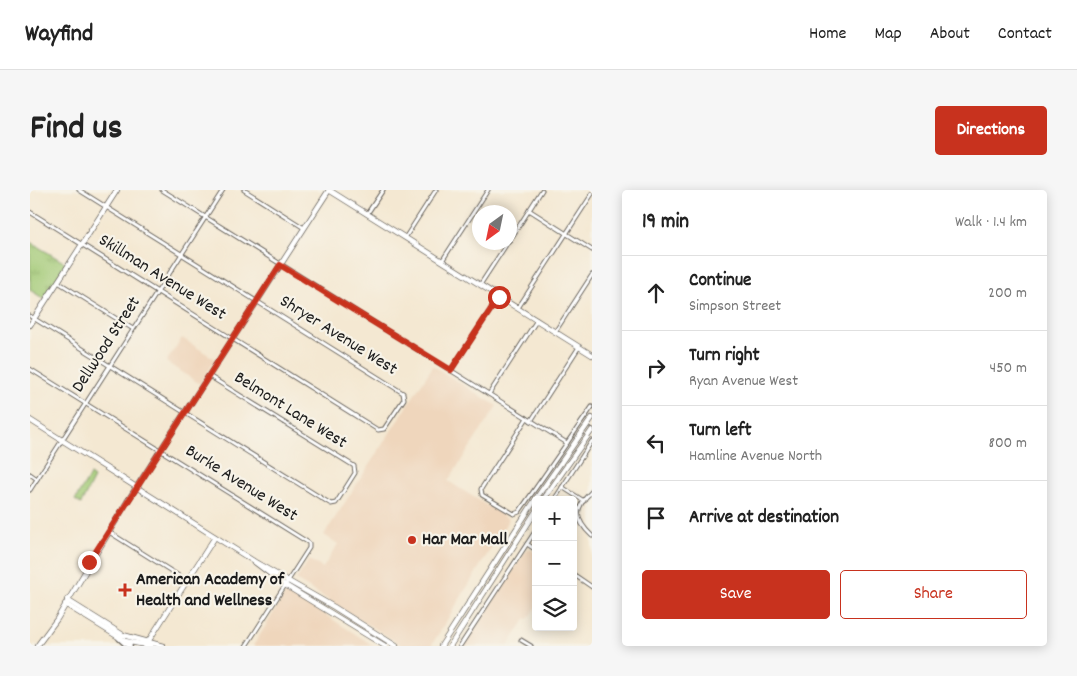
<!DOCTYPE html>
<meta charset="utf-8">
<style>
body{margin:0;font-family:Dekko,sans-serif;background:#f6f6f6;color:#222}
.controls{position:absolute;right:15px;bottom:15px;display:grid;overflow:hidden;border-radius:5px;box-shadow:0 2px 12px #0003}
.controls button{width:45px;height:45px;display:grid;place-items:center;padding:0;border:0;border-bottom:1px solid #e0e0e0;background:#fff;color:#222;font:25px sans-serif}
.compass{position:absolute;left:442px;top:15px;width:45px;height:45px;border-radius:50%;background:#fff;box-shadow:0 2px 12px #0003;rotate:213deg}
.stop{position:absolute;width:15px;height:15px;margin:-11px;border:4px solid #c8321e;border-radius:50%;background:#fff}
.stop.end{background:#c8321e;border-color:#fff;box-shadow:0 1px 5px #0008}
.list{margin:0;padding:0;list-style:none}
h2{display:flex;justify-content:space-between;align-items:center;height:65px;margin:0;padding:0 20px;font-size:21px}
h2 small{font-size:16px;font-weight:400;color:#767676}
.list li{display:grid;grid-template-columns:32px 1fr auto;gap:15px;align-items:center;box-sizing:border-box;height:75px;padding:0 20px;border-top:1px solid #e0e0e0}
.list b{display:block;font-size:19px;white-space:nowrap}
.list p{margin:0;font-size:16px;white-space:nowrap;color:#767676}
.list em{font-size:16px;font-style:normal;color:#767676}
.actions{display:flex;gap:10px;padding:15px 20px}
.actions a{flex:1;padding:11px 0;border:1px solid #c8321e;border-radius:5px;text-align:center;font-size:18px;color:#c8321e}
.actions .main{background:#c8321e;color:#fff}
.icon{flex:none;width:28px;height:28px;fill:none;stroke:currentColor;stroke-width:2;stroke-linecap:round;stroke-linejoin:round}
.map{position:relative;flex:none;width:562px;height:456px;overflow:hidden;border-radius:5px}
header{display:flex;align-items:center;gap:30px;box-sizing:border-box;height:70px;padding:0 25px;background:#fff;border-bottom:1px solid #e0e0e0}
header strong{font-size:24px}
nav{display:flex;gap:28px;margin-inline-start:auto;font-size:18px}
.intro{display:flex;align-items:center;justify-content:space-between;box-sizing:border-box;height:120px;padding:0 30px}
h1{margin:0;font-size:35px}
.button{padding:12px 22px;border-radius:5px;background:#c8321e;color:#fff;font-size:18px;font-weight:700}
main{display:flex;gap:30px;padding:0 30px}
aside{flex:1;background:#fff;border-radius:5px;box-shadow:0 2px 12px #0003}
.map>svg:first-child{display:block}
</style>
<header>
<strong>Wayfind</strong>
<nav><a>Home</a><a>Map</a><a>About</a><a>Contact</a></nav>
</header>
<div class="intro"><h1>Find us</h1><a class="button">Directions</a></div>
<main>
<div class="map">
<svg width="562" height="456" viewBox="0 0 562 456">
<defs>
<pattern id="park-tufts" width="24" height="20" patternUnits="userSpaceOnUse" patternTransform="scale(1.25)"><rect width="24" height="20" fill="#a1c974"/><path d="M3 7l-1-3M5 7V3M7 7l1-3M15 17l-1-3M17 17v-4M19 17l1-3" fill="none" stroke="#8aac64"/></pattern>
</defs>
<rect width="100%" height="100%" fill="#f7f3e8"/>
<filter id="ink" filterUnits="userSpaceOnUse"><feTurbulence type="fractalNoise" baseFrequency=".02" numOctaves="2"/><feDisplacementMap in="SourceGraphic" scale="10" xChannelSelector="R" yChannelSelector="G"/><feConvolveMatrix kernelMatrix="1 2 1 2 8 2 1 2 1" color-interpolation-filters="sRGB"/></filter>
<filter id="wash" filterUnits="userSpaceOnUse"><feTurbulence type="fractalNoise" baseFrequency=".0096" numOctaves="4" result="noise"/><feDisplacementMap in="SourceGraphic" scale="20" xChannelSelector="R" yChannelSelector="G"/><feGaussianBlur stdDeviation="1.12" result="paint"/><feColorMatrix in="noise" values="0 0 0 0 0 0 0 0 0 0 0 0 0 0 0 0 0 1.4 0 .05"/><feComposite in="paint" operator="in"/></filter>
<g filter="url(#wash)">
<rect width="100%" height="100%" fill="#f4e8d2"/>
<g fill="#efd6bc">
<path d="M152,148L185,169L170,194L136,172Z"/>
<path d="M403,176L467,216L418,291L479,329L401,456H373L266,390L279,370L293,378L308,354L294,345Z"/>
<path d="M498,358L506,363V418L498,429L496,428L478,456H434Z"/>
<path d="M257,401L291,422L344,456H223Z"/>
</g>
<g fill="url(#park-tufts)" stroke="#5e7248">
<path d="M0,52L37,74L14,109L0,100Z"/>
<path d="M60,285L64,288L51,314L45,310Z"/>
</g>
</g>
<g filter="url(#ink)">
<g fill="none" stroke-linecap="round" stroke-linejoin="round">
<defs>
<g id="street">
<path d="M132,0L537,253"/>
<path d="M214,0L274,38"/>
<path d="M499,20L562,60"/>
<path d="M0,22L348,240L354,239L374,209L373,203L49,0"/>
<path d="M337,24L353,0"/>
<path d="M375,48L406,0"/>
<path d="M480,50L512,0"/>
<path d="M412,71L458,0"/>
<path d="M28,92L103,139"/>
<path d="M450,95L478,52"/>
<path d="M488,118L562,4"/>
<path d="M0,126L301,314L306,313L325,283L324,276L179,186"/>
<path d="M525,142L562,85"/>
<path d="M0,179L279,353V358L216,456"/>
<path d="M421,180L469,107"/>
<path d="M459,204L507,130"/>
<path d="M497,228L451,299L452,305L484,324L489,322L562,217"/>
<path d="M501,231L549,157"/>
<path d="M0,284L7,289"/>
<path d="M532,297L554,311"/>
<path d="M0,300L193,0"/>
<path d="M562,301C544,318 544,329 562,346"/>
<path d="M524,310L562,251"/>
<path d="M79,342L157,391"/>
<path d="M497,354L506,360"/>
<path d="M543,384L562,397"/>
<path d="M491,450L501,456"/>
<path d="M430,456L506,340"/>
</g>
<g id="secondary">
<path d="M299,0L562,165"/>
<path d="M0,135L87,0"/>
<path d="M0,230L225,372L304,417L366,456"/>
<path d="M226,373L255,395L355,456"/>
<path d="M37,410L93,445L133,456"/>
<path d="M35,414L95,451L121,456"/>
<path d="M116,455L185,347"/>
<path d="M7,456L27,429L97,312L299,0"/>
</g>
<g id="primary">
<path d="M513,310L562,240"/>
<path d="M411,456L507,307L562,228"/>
<path d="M420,456L506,321"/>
</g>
<g id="highway">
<path d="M90,448L99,456"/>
<path d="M115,456L116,455"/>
</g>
</defs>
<use href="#street" stroke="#68635c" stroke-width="5"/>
<use href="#secondary" stroke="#68635c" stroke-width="6"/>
<use href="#primary" stroke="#68635c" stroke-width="6"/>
<use href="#highway" stroke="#68635c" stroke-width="8"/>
<use href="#street" stroke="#fff" stroke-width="3"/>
<use href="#secondary" stroke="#fff" stroke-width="4.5"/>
<use href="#primary" stroke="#fff" stroke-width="4.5"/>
<use href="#highway" stroke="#fff" stroke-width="5.5"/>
</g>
</g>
<g fill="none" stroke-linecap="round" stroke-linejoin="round" filter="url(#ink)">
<path stroke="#c8321e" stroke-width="6" d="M59,372L250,75L421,180L469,107"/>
</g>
<g fill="#c8321e" stroke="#f7f3e8" stroke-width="2">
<circle cx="382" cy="350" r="5"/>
<path d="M92.5 392.5h5v5h5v5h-5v5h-5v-5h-5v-5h5z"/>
</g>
<g text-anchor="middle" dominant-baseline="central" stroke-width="4.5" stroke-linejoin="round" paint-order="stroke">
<g font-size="18" fill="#1c1c1c" stroke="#f7f3e8">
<text transform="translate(132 88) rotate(32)">Skillman Avenue West</text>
<text transform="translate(308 146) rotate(32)">Shryer Avenue West</text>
<text transform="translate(77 155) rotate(-57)">Dellwood Street</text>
<text transform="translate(260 221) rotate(32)">Belmont Lane West</text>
<text transform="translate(211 294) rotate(32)">Burke Avenue West</text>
</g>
<g font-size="18" font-weight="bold" fill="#1c1c1c" stroke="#f7f3e8" text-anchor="start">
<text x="392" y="350">Har Mar Mall</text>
<text x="106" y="390">American Academy of<tspan x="106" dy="21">Health and Wellness</tspan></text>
</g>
</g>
</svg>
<div class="controls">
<button>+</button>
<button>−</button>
<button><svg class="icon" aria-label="layers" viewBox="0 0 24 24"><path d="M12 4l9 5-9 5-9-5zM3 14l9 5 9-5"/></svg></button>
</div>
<svg class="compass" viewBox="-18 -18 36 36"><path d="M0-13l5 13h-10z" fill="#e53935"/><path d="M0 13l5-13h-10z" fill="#767676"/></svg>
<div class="stop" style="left:469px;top:107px"></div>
<div class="stop end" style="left:59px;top:372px"></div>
</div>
<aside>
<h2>19 min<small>Walk · 1.4 km</small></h2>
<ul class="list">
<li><svg class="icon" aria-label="ahead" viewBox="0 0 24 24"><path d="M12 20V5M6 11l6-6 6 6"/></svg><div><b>Continue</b><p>Simpson Street</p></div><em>200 m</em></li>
<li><svg class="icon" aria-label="right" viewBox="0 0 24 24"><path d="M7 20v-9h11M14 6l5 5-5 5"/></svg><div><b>Turn right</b><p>Ryan Avenue West</p></div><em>450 m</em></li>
<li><svg class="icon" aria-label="left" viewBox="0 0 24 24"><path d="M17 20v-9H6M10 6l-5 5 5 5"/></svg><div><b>Turn left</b><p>Hamline Avenue North</p></div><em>800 m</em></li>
<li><svg class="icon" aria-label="arrive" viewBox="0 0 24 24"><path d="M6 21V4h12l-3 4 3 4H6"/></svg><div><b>Arrive at destination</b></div></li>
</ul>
<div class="actions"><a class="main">Save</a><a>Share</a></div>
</aside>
</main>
